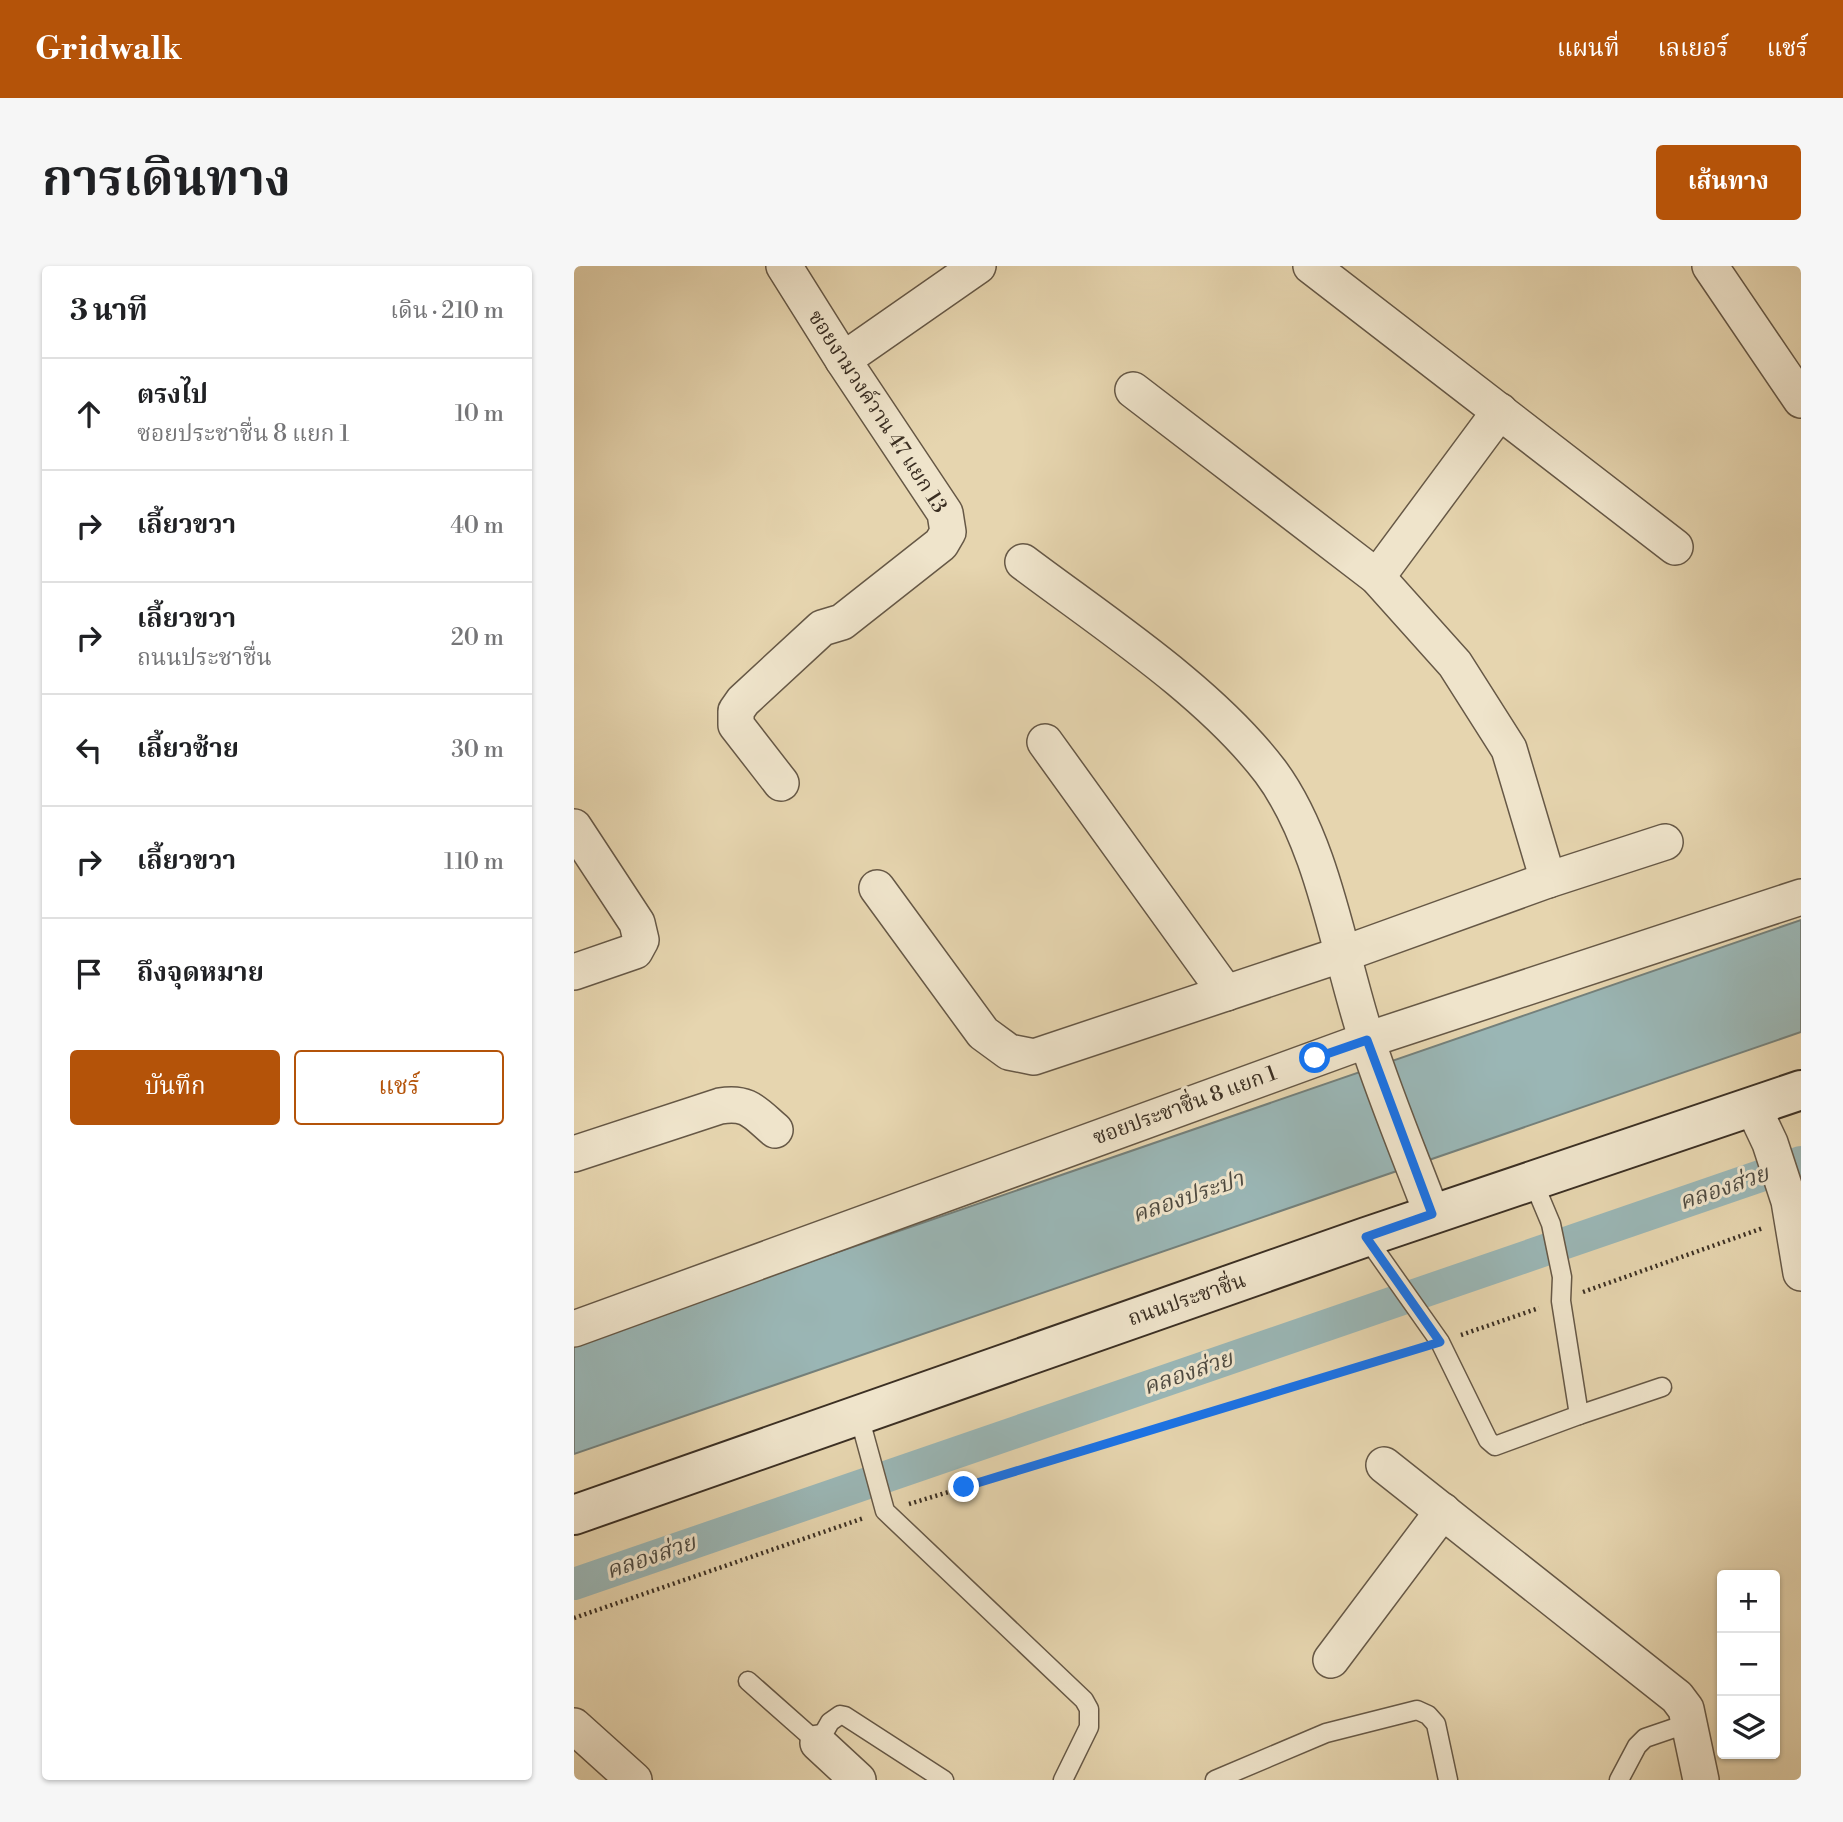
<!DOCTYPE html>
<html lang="th">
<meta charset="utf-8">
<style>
body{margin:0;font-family:"Libre Bodoni","Noto Serif Thai",serif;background:#f6f6f6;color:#202124}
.controls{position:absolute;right:21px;bottom:21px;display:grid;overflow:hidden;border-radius:7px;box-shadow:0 2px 5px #0004}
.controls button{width:63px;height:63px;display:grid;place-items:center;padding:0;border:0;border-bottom:2px solid #e0e0e0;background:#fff;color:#202124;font:35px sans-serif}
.stop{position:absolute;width:21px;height:21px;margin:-16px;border:5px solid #1a73e8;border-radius:50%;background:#fff}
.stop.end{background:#1a73e8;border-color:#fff;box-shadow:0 2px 7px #0008}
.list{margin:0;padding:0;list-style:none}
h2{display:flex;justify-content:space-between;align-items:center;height:91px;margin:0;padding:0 28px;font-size:30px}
h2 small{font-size:23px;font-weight:400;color:#757577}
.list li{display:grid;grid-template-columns:46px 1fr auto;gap:21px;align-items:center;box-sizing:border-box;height:112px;padding:0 28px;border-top:2px solid #e0e0e0}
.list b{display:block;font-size:26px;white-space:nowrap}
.list p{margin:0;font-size:23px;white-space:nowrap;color:#757577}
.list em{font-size:23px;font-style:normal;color:#757577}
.actions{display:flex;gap:14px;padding:21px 28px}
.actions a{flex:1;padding:16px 0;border:2px solid #b45309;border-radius:7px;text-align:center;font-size:24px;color:#b45309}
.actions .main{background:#b45309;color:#fff}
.icon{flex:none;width:38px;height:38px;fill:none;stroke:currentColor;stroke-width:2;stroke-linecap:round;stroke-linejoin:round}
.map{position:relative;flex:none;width:1227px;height:1514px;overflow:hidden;border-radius:7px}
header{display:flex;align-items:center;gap:42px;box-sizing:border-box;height:98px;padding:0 35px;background:#b45309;color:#fff}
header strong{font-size:33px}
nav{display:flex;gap:38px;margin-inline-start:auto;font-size:24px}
.intro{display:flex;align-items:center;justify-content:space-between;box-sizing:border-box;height:168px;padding:0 42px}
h1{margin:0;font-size:49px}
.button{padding:18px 32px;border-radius:7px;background:#b45309;color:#fff;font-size:24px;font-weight:700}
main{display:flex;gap:42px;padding:0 42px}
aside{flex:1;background:#fff;border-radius:7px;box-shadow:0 2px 5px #0004}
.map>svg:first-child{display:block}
</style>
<header>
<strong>Gridwalk</strong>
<nav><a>แผนที่</a><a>เลเยอร์</a><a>แชร์</a></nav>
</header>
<div class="intro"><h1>การเดินทาง</h1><a class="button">เส้นทาง</a></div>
<main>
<aside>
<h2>3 นาที<small>เดิน · 210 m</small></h2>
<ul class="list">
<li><svg class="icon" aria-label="ahead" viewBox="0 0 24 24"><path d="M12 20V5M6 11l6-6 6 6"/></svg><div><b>ตรงไป</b><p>ซอยประชาชื่น 8 แยก 1</p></div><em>10 m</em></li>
<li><svg class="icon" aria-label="right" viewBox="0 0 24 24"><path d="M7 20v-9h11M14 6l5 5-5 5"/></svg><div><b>เลี้ยวขวา</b></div><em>40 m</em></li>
<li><svg class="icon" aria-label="right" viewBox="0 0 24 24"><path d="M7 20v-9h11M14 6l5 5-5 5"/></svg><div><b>เลี้ยวขวา</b><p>ถนนประชาชื่น</p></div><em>20 m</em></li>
<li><svg class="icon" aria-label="left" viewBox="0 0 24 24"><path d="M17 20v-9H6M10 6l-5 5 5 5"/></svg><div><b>เลี้ยวซ้าย</b></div><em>30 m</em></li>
<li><svg class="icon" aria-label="right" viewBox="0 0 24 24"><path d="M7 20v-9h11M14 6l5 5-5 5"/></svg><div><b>เลี้ยวขวา</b></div><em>110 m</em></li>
<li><svg class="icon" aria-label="arrive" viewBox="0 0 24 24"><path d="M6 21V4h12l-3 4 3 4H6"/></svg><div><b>ถึงจุดหมาย</b></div></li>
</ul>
<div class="actions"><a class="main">บันทึก</a><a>แชร์</a></div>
</aside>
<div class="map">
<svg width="1227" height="1514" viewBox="0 0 1227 1514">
<rect width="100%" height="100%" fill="#e6d5af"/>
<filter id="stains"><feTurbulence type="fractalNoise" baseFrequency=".00286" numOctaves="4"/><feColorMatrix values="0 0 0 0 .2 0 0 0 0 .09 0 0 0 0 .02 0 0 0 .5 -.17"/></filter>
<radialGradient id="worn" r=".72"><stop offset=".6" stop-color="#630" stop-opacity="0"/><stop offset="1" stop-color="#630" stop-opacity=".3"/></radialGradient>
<path fill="#9ab6b5" stroke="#74807b" stroke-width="2" d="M1227,654V766L0,1188V1077Z"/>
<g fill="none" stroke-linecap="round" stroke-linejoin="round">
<path stroke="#9ab6b5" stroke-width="32" d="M0,1318L1227,896"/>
<defs>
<g id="service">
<path d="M792,971L866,1076L914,1174L921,1180L1005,1149L987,1035L988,1011L977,958L959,915"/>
<path d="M1005,1149L1088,1121"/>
<path d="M285,1150L311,1245L510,1434L515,1443V1461L489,1514"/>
<path d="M174,1415L244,1477L256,1456L266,1449L271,1450L370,1514"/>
<path d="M641,1514L752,1467L843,1444L854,1449L862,1458L874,1514"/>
<path d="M1045,1514L1063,1480L1071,1472L1115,1457"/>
</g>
<g id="minor">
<path d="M737,0L1101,281"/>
<path d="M1136,0L1227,134"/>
<path d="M269,94L404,0"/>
<path d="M559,124L803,311L881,398L935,483L974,614"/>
<path d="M449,296C530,357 635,425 696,505C750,577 765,690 793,774C812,833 836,890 858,948"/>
<path d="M803,311L926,145"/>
<path d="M471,476L652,727"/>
<path d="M207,517L162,459V445L169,435L248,362L268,356L367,278L374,266L371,247L269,94L210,0"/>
<path d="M0,561L63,657L67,674L61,685L0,706"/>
<path d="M303,622L409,767L435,786L460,791L769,688L974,614L1091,576"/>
<path d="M1179,841L1196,877L1215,935L1227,1007"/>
<path d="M0,888L146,840C174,835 181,847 201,864"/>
<path d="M0,1063L793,774L1227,631"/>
<path d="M810,1199L1103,1431L1112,1443L1127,1514"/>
<path d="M757,1394L869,1245"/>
<path d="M0,1460L60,1514"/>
<path d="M244,1477L284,1514"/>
</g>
<path id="secondary" d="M0,1249L792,971L1227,824"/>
</defs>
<use href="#service" stroke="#665846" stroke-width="21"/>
<use href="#minor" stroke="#665846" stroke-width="38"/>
<use href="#secondary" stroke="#3b2f23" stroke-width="42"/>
<g stroke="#3b2f23" stroke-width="4.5" stroke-dasharray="2 3.5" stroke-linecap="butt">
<path d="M1009,1026L1189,962"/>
<path d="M887,1069L965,1042"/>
<path d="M335,1238L842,1084"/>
<path d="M0,1352L290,1252"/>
</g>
<use href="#service" stroke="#efe4cb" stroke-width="18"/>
<use href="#minor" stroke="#efe4cb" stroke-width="35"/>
<use href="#secondary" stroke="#efe4cb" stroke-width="38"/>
</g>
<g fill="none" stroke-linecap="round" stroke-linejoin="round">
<path stroke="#1a73e8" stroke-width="9" d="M390,1221L866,1076L792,971L858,948L793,774L741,792"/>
</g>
<g text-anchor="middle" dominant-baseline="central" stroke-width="6" stroke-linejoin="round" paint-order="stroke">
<g font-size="21" fill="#3b2f23" stroke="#efe4cb">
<text transform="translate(303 146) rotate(57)">ซอยงามวงค์วาน 47 แยก 13</text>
<text transform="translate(611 840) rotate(-20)">ซอยประชาชื่น 8 แยก 1</text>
<text transform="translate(613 1034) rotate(-19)">ถนนประชาชื่น</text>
</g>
<g font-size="23" font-style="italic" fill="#4e4a40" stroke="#efe4cb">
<text transform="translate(1150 922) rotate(-19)">คลองส่วย</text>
<text transform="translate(614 931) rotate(-19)">คลองประปา</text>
<text transform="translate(614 1107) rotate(-19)">คลองส่วย</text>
<text transform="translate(77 1291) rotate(-19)">คลองส่วย</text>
</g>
</g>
<rect width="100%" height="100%" filter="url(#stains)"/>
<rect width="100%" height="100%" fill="url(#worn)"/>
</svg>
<div class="controls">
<button>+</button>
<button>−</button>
<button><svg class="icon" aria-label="layers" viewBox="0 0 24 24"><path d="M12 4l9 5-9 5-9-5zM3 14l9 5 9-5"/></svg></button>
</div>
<div class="stop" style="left:741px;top:792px"></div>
<div class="stop end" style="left:390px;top:1221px"></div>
</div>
</main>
